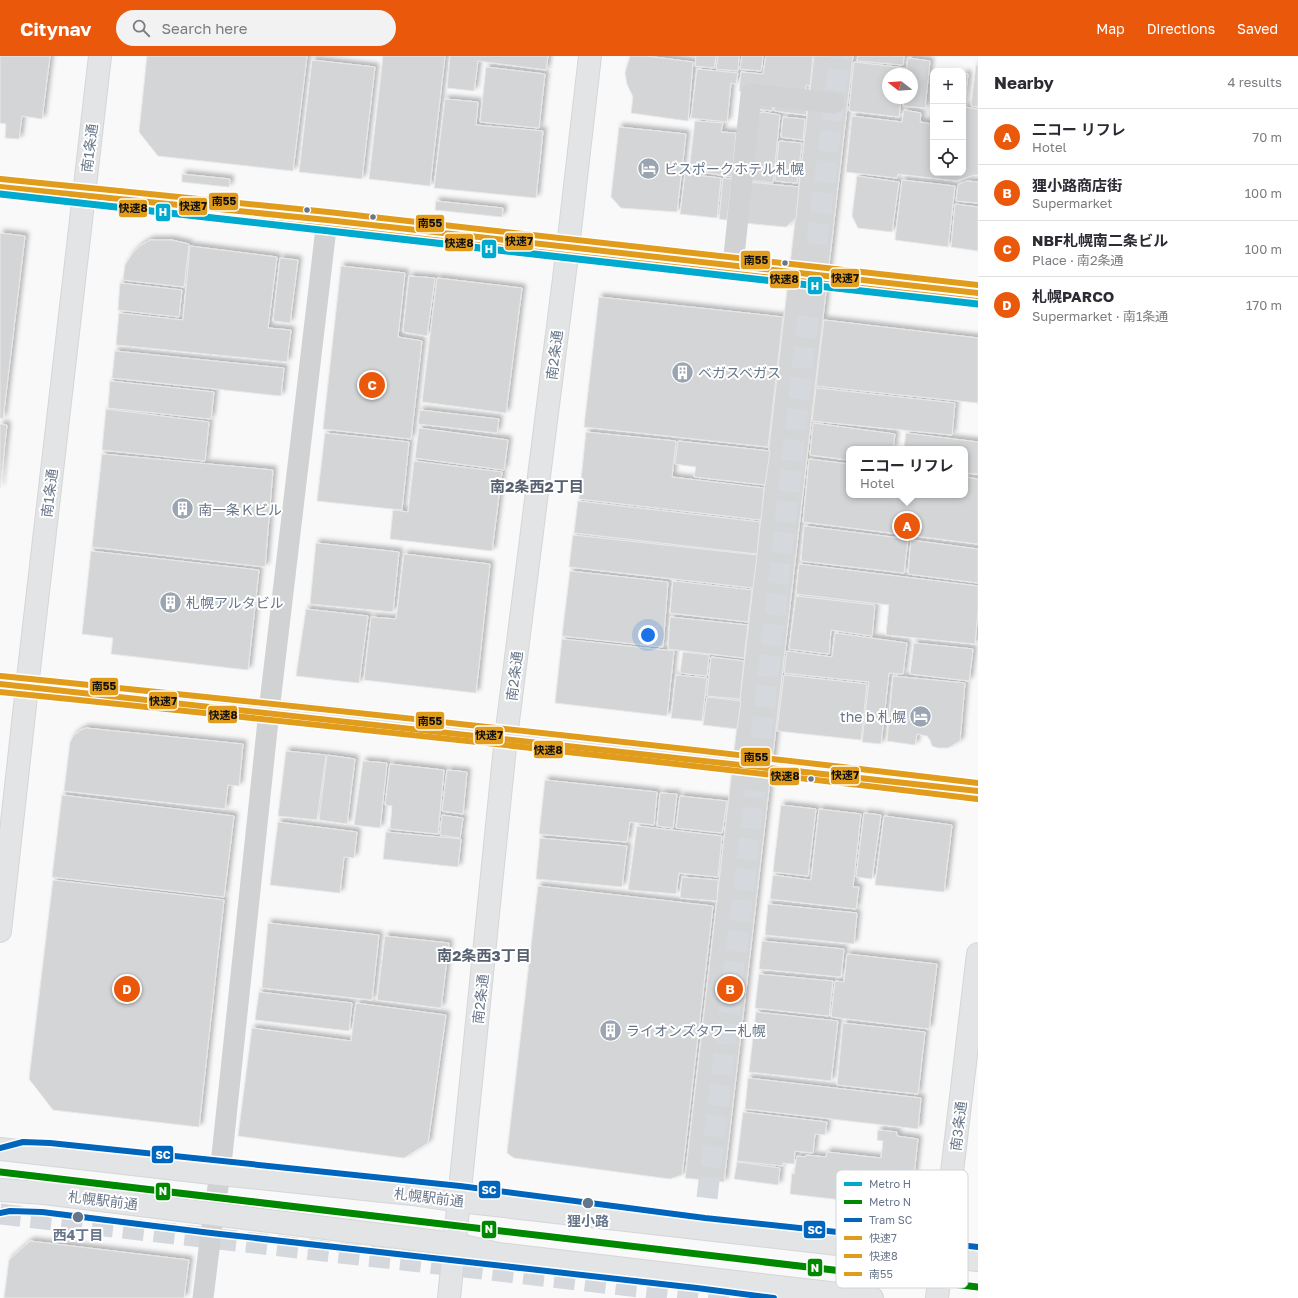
<!DOCTYPE html>
<meta charset="utf-8">
<style>
body{margin:0;font-family:"Golos Text","Noto Sans JP",sans-serif;background:#f2f2f3;color:#2b2b33}
.controls{position:absolute;right:12px;top:12px;display:grid;overflow:hidden;border-radius:8px;box-shadow:0 2px 10px #0003}
.controls button{width:36px;height:36px;display:grid;place-items:center;padding:0;border:0;border-bottom:1px solid #e1e1e2;background:#fff;color:#2b2b33;font:20px sans-serif}
.compass{position:absolute;left:882px;top:12px;width:36px;height:36px;border-radius:50%;background:#fff;box-shadow:0 2px 10px #0003;rotate:287deg}
.you{position:absolute;left:648px;top:579px;width:14px;height:14px;margin:-10px;border:3px solid #fff;border-radius:50%;background:#1a73e8;box-shadow:0 0 0 6px #1a73e833}
.badge{display:grid;place-items:center;width:26px;height:26px;border-radius:50%;background:#ea580c;color:#fff;font-size:13px;font-weight:700}
.pin{position:absolute;translate:-50% -50%;border:2px solid #fff;box-shadow:0 1px 4px #0006}
.popup{position:absolute;left:846px;top:390px;width:122px;height:52px;box-sizing:border-box;display:grid;place-content:center;border-radius:8px;background:#fff;filter:drop-shadow(0 1px 3px #0005);font-size:13px;white-space:nowrap;color:#7c7c81}
.popup b{font-size:15px;color:#2b2b33}
.popup::after{content:'';position:absolute;left:50%;top:100%;margin-left:-8px;border:8px solid transparent;border-top-color:#fff}
.list{margin:0;padding:0;list-style:none}
h2{display:flex;justify-content:space-between;align-items:center;height:52px;margin:0;padding:0 16px;font-size:17px}
h2 small{font-size:13px;font-weight:400;color:#7c7c81}
.list li{display:grid;grid-template-columns:26px 1fr auto;gap:12px;align-items:center;box-sizing:border-box;height:56px;padding:0 16px;border-top:1px solid #e1e1e2}
.list b{display:block;font-size:15px;white-space:nowrap}
.list p{margin:0;font-size:13px;white-space:nowrap;color:#7c7c81}
.list em{font-size:13px;font-style:normal;color:#7c7c81}
.icon{flex:none;width:22px;height:22px;fill:none;stroke:currentColor;stroke-width:2;stroke-linecap:round;stroke-linejoin:round}
.map{position:relative;flex:none;width:978px;height:1242px;overflow:hidden}
header{display:flex;align-items:center;gap:24px;box-sizing:border-box;height:56px;padding:0 20px;background:#ea580c;color:#fff}
header strong{font-size:19px}
nav{display:flex;gap:22px;margin-inline-start:auto;font-size:14px}
.search{width:280px;height:36px;background:#f2f2f3;display:flex;align-items:center;gap:10px;box-sizing:border-box;padding:0 14px;border-radius:22px;color:#7c7c81;font-size:15px}
main{display:flex}
aside{flex:1;background:#fff}
.map>svg:first-child{display:block}
</style>
<header>
<strong>Citynav</strong>
<div class="search"><svg class="icon" aria-label="search" viewBox="0 0 24 24"><circle cx="10" cy="10" r="6"/><path d="M15 15l6 6"/></svg>Search here</div>
<nav><a>Map</a><a>Directions</a><a>Saved</a></nav>
</header>
<main>
<div class="map">
<svg width="978" height="1242" viewBox="0 0 978 1242">
<defs>
<filter id="shadow"><feDropShadow dx="3.5" dy="-3.5" stdDeviation="2" flood-color="#0004"/></filter>
</defs>
<rect width="100%" height="100%" fill="#f9f9f9"/>
<g fill="#d4d5d6" stroke="#e8e8e8" filter="url(#shadow)">
<path d="M0,0H50L42,63L22,60L19,83L5,82L6,68L0,67Z"/>
<path d="M147,0H307L293,115L158,100L139,76Z"/>
<path d="M383,0H445L430,130L369,123Z"/>
<path d="M450,0H548L546,14L478,5L474,35L447,32Z"/>
<path d="M630,0H646L693,6L688,65L631,57L633,41L627,28L625,17Z"/>
<path d="M696,0H716L714,12L695,10Z"/>
<path d="M718,0H739L738,15L716,13Z"/>
<path d="M742,0H763L761,15L740,13Z"/>
<path d="M766,0H813L810,30L806,29L805,37L766,38L739,35L741,16L763,18Z"/>
<path d="M814,0H853L724,1126L685,1122Z"/>
<path d="M858,0H904L903,9L857,5Z"/>
<path d="M908,2L930,5L925,52L903,50L904,42H912V18H906Z"/>
<path d="M312,4L375,11L362,123L299,116Z"/>
<path d="M854,6L905,12L904,18H888V42H901L899,61L849,55Z"/>
<path d="M976,9H978V51L971,50Z"/>
<path d="M486,11L545,18L539,72L480,66Z"/>
<path d="M697,13L738,17L736,28L731,27L727,66L691,62Z"/>
<path d="M963,18H968L964,51L978,53V119H974L956,125L898,118L897,122L846,116L852,60L902,66L904,54L921,57L920,66L932,68L933,59V117H963Z"/>
<path d="M445,43L478,46L476,69L543,75L536,142L434,132Z"/>
<path d="M757,45L773,47L772,55L756,53Z"/>
<path d="M775,46L807,49L806,59L774,55Z"/>
<path d="M763,56L780,59L773,127L747,124L754,60Z"/>
<path d="M783,61L805,63L803,84L781,81Z"/>
<path d="M695,65L723,67L721,76L736,77L732,121L689,114Z"/>
<path d="M619,71L686,78L677,156L621,152L611,141Z"/>
<path d="M779,85L802,87L797,127L775,125Z"/>
<path d="M182,118L230,123L229,131L182,126Z"/>
<path d="M685,118L721,122L717,162L680,158Z"/>
<path d="M857,120L899,126L892,176L858,172L852,160Z"/>
<path d="M723,122L732,123L727,164L719,163Z"/>
<path d="M902,124L955,130L948,191L895,184Z"/>
<path d="M967,125L978,126V147L956,145L958,129Z"/>
<path d="M748,126L799,131L796,162L786,171L743,167Z"/>
<path d="M436,145L503,152L502,161L435,154Z"/>
<path d="M955,148L978,151V195L951,191Z"/>
<path d="M0,177L25,180L3,363L0,362Z"/>
<path d="M150,184H172L189,188L184,231L123,224L125,209L132,198L140,190Z"/>
<path d="M190,190L277,201L268,272L291,274L287,306L116,289L119,257L183,264Z"/>
<path d="M280,202L298,204L290,267L273,265Z"/>
<path d="M341,210L405,217L398,281L422,285L411,383L323,373Z"/>
<path d="M409,220L435,222L427,280L403,276Z"/>
<path d="M437,222L522,232L506,357L422,346Z"/>
<path d="M120,227L182,234L179,261L118,254Z"/>
<path d="M599,241L783,261L768,391L584,371Z"/>
<path d="M824,264L978,282V347L816,330Z"/>
<path d="M115,295L284,312L281,340L112,322Z"/>
<path d="M110,325L214,336L211,363L108,352Z"/>
<path d="M816,332L955,347L952,379L812,365Z"/>
<path d="M106,353L209,366L205,405L102,394Z"/>
<path d="M420,354L499,363L497,377L418,368Z"/>
<path d="M813,367L895,378L893,393H849V404L810,399Z"/>
<path d="M0,368L7,369L0,432Z"/>
<path d="M419,372L508,384L504,414L415,402Z"/>
<path d="M586,376L676,385L672,421L764,432L761,464L579,443Z"/>
<path d="M325,377L409,386L402,454L317,445Z"/>
<path d="M906,377L978,386V418L965,417V393H904Z"/>
<path d="M678,385L770,395L765,429L694,421L696,411L675,408Z"/>
<path d="M102,398L273,414L265,511L92,491Z"/>
<path d="M809,403L849,408V439H965V421L978,423V488L803,466Z"/>
<path d="M414,405L502,416L492,495L390,483L393,454L408,456Z"/>
<path d="M578,445L760,466L757,498L574,477Z"/>
<path d="M804,470L908,483L904,517L801,505Z"/>
<path d="M573,479L757,499L753,532L569,511Z"/>
<path d="M911,484L978,493V527L908,518Z"/>
<path d="M316,487L399,496L393,556L310,548Z"/>
<path d="M91,495L259,514L248,614L111,598L113,582L82,578Z"/>
<path d="M404,498L490,508L476,637L364,624L371,561L396,563Z"/>
<path d="M799,508L978,530V554L975,588L886,579L889,549L796,538Z"/>
<path d="M570,515L668,526L663,591L562,580Z"/>
<path d="M673,525L752,534L748,566L670,557Z"/>
<path d="M796,540L875,549L872,580L831,574L829,598L789,593Z"/>
<path d="M306,553L368,560L359,627L296,620Z"/>
<path d="M670,561L748,569L744,602L668,593Z"/>
<path d="M835,577L907,587L903,618L889,617L881,688L862,686L869,626L784,617L787,595L832,601Z"/>
<path d="M562,583L674,595L667,660L555,647Z"/>
<path d="M914,587L973,593L969,625L910,618Z"/>
<path d="M683,596L709,599L707,620L680,617Z"/>
<path d="M711,601L744,605L740,643L707,640Z"/>
<path d="M676,619L707,622L702,665L671,662Z"/>
<path d="M784,619L867,628L861,684L777,675Z"/>
<path d="M893,620L965,627L960,685L948,692H938L932,690L930,684L927,680L917,678L915,689L887,685Z"/>
<path d="M707,641L741,645L737,673L703,669Z"/>
<path d="M86,672L243,688L239,730L228,729L225,753L64,735L70,686L74,679L81,674Z"/>
<path d="M286,695L326,699L317,764L278,760Z"/>
<path d="M327,699L355,703L347,768L319,764Z"/>
<path d="M363,705L387,707L380,772L354,769Z"/>
<path d="M390,708L444,714L438,778L390,773L392,750L385,749Z"/>
<path d="M447,714L467,716L463,758L442,755Z"/>
<path d="M545,724L657,736L654,769L630,766L627,786L539,778Z"/>
<path d="M660,737L677,738L673,772L657,770Z"/>
<path d="M62,739L234,760L224,841L52,821Z"/>
<path d="M680,740L727,745L722,777L676,772Z"/>
<path d="M781,749L816,753L808,820L773,816Z"/>
<path d="M819,753L861,758L853,831H859L856,853L770,843L773,819L811,824Z"/>
<path d="M864,757L881,759L872,823L856,821Z"/>
<path d="M442,759L463,762L460,782L440,779Z"/>
<path d="M884,760L952,769L944,836L875,829Z"/>
<path d="M278,766L357,776L354,802L344,801L340,837L270,829Z"/>
<path d="M637,770L722,780L718,821L679,817L676,838L628,834Z"/>
<path d="M386,776L461,783L458,811L383,803Z"/>
<path d="M540,782L627,790L622,831L536,823Z"/>
<path d="M682,821L718,824L717,845L680,842Z"/>
<path d="M53,824L224,844L199,1071L53,1054L29,1023Z"/>
<path d="M538,830L713,850L682,1119L670,1123L514,1102L507,1097Z"/>
<path d="M768,848L857,857L854,888L765,879Z"/>
<path d="M268,867L379,879L372,944L262,932Z"/>
<path d="M385,880L449,887L441,952L377,944Z"/>
<path d="M762,885L844,893L841,921L759,913Z"/>
<path d="M847,898L937,908L929,973L831,961L835,925L844,926Z"/>
<path d="M759,918L833,925L829,960L755,952Z"/>
<path d="M259,936L352,947L349,975L255,964Z"/>
<path d="M356,947L446,959L428,1087L404,1102L238,1080L252,972L351,985Z"/>
<path d="M756,956L838,965L831,1025L749,1016Z"/>
<path d="M843,967L925,976L918,1038L837,1029Z"/>
<path d="M748,1022L921,1042L918,1073L745,1053Z"/>
<path d="M743,1056L827,1066L825,1079L815,1078L813,1097L795,1095L794,1108L783,1107V1110L737,1105Z"/>
<path d="M878,1074L897,1076V1080L918,1083L912,1137L894,1150L790,1138L792,1117L794,1118L797,1100L805,1101L806,1099L826,1101L827,1096L881,1102L883,1085L877,1084Z"/>
<path d="M737,1106L780,1112L778,1129L734,1123Z"/>
<path d="M30,1185L189,1204L184,1242H4L9,1204Z"/>
</g>
<g fill="none" stroke-linecap="round" stroke-linejoin="round">
<g stroke="#d5d8dd" stroke-width="21" stroke-dasharray="21 10" stroke-linecap="butt">
<path d="M817,188L840,0"/>
<path d="M761,682L809,251"/>
<path d="M707,1142L755,735"/>
<path d="M0,1158L735,1242"/>
</g>
<defs>
<g id="secondary">
<path d="M0,131L327,164L978,237"/>
<path d="M0,628L269,655L758,709L978,735"/>
<path d="M0,875L27,631L100,0"/>
<path d="M449,1242L506,681L568,191L590,0"/>
<path d="M937,1242L978,898"/>
</g>
<g id="highway">
<path d="M0,1093L220,1118L412,1138L459,1145L978,1204"/>
<path d="M0,1134L44,1137L454,1188L498,1198L872,1242"/>
</g>
</defs>
<use href="#secondary" stroke="#d4d6d8" stroke-width="24"/>
<use href="#highway" stroke="#d5d6d7" stroke-width="24"/>
<g stroke="#d1d2d4" stroke-width="21">
<path d="M733,209L751,38L834,47"/>
<path d="M203,1242L211,1177L220,1118L269,655L327,164"/>
</g>
<use href="#secondary" stroke="#e3e4e5" stroke-width="22"/>
<use href="#highway" stroke="#e3e4e5" stroke-width="22"/>
<defs>
<g id="bus-1">
<path d="M0,131L327,164L978,237"/>
<path d="M0,628C326,661 652,697 978,735"/>
</g>
<g id="bus-2">
<path d="M0,139L326,172L977,245"/>
<path d="M0,636C326,669 652,704 977,743"/>
</g>
<g id="bus-3">
<path d="M1,123L328,156L978,229"/>
<path d="M1,620C327,653 653,688 978,727"/>
</g>
</defs>
<use href="#bus-1" stroke="#fff" stroke-width="9"/>
<use href="#bus-2" stroke="#fff" stroke-width="9"/>
<use href="#bus-3" stroke="#fff" stroke-width="9"/>
<use href="#bus-1" stroke="#e19c1c" stroke-width="6"/>
<use href="#bus-2" stroke="#e19c1c" stroke-width="6"/>
<use href="#bus-3" stroke="#e19c1c" stroke-width="6"/>
<defs>
<g id="tram-1">
<path d="M0,1092L23,1086L50,1087L460,1130L705,1162L978,1191"/>
<path d="M0,1157L10,1155L42,1156L211,1177L697,1232L774,1242"/>
</g>
</defs>
<use href="#tram-1" stroke="#fff" stroke-width="9"/>
<use href="#tram-1" stroke="#0065bd" stroke-width="6"/>
<defs>
<path id="metro-1" d="M0,138L978,248"/>
<path id="metro-2" d="M0,1116L978,1231"/>
</defs>
<use href="#metro-1" stroke="#fff" stroke-width="10"/>
<use href="#metro-2" stroke="#fff" stroke-width="10"/>
<use href="#metro-1" stroke="#00a9ce" stroke-width="7"/>
<use href="#metro-2" stroke="#080" stroke-width="7"/>
</g>
<defs>
<symbol id="hotel-disc" viewBox="-11 -11 22 22"><circle r="9.5" fill="#9ba4b1" stroke="#fff"/><path d="M-6-4.5h1.5V1H6V5H4.5V3h-9V5H-6ZM-4 0a1.8 1.8 0 1 1 3.6 0ZM.5 0V-2.5h3Q6-2.5 6 0Z" fill="#fff"/></symbol>
<symbol id="building-disc" viewBox="-11 -11 22 22"><circle r="9.5" fill="#9ba4b1" stroke="#fff"/><path d="M-4-6H4V6H1V3H-1V6H-4ZM-2.5-4.3h1.7v1.8h-1.7ZM.8-4.3h1.7v1.8H.8ZM-2.5-1h1.7V.8h-1.7ZM.8-1h1.7V.8H.8Z" fill="#fff"/></symbol>
</defs>
<g fill-rule="evenodd">
<use href="#hotel-disc" x="636" y="100" width="25" height="25"/>
<use href="#building-disc" x="670" y="304" width="25" height="25"/>
<use href="#building-disc" x="170" y="440" width="25" height="25"/>
<use href="#building-disc" x="158" y="534" width="25" height="25"/>
<use href="#hotel-disc" x="908" y="648" width="25" height="25"/>
<use href="#building-disc" x="598" y="962" width="25" height="25"/>
</g>
<g fill="#68768a" stroke="#fff" stroke-width="1.5">
<circle cx="307" cy="154" r="3.5"/>
<circle cx="373" cy="161" r="3.5"/>
<circle cx="785" cy="207" r="3.5"/>
<circle cx="811" cy="723" r="3.5"/>
<circle cx="588" cy="1147" r="6"/>
<circle cx="78" cy="1161" r="6"/>
</g>
<g text-anchor="middle" dominant-baseline="central" stroke-width="4" stroke-linejoin="round" paint-order="stroke">
<g font-size="14" fill="#68768a" stroke="#fff">
<text transform="translate(89 92) rotate(-83)">南1条通</text>
<text transform="translate(554 299) rotate(-83)">南2条通</text>
<text transform="translate(49 437) rotate(-83)">南1条通</text>
<text transform="translate(514 620) rotate(-83)">南2条通</text>
<text transform="translate(480 943) rotate(-84)">南2条通</text>
<text transform="translate(958 1070) rotate(-83)">南3条通</text>
<text transform="translate(429 1141) rotate(7)">札幌駅前通</text>
<text transform="translate(103 1144) rotate(7)">札幌駅前通</text>
</g>
<g font-size="14" fill="#68768a" stroke="#fff" text-anchor="start">
<text x="664" y="112">ビスポークホテル札幌</text>
<text x="698" y="316">ベガスベガス</text>
<text x="198" y="453">南一条Ｋビル</text>
<text x="186" y="546">札幌アルタビル</text>
<text x="906" y="660" text-anchor="end">the b 札幌</text>
<text x="626" y="974">ライオンズタワー札幌</text>
</g>
<g font-size="14" font-weight="bold" fill="#68768a" stroke="#fff">
<text x="588" y="1164">狸小路</text>
<text x="78" y="1178">西4丁目</text>
</g>
<g font-size="15" font-weight="bold" fill="#56606f" stroke="#fff">
<text x="537" y="430">南2条西2丁目</text>
<text x="484" y="899">南2条西3丁目</text>
</g>
</g>
<rect x="836" y="1114" width="132" height="118" rx="6" fill="#fff" stroke="#d2d6dc" stroke-width="1"/>
<rect x="844" y="1126" width="18" height="4" fill="#00a9ce"/>
<rect x="844" y="1144" width="18" height="4" fill="#080"/>
<rect x="844" y="1162" width="18" height="4" fill="#0065bd"/>
<rect x="844" y="1180" width="18" height="4" fill="#e19c1c"/>
<rect x="844" y="1198" width="18" height="4" fill="#e19c1c"/>
<rect x="844" y="1216" width="18" height="4" fill="#e19c1c"/>
<g font-size="11" fill="#68768a">
<text x="869" y="1132">Metro H</text>
<text x="869" y="1150">Metro N</text>
<text x="869" y="1168">Tram SC</text>
<text x="869" y="1186">快速7</text>
<text x="869" y="1204">快速8</text>
<text x="869" y="1222">南55</text>
</g>
<g stroke="#fff" stroke-width="1.5">
<rect x="208" y="136" width="31" height="19" rx="4" fill="#e19c1c"/>
<rect x="178" y="141" width="30" height="19" rx="4" fill="#e19c1c"/>
<rect x="118" y="143" width="30" height="19" rx="4" fill="#e19c1c"/>
<rect x="155" y="147" width="16" height="19" rx="4" fill="#00a9ce"/>
<rect x="415" y="158" width="30" height="19" rx="4" fill="#e19c1c"/>
<rect x="504" y="176" width="30" height="19" rx="4" fill="#e19c1c"/>
<rect x="444" y="177" width="30" height="19" rx="4" fill="#e19c1c"/>
<rect x="481" y="183" width="16" height="20" rx="4" fill="#00a9ce"/>
<rect x="740" y="194" width="31" height="20" rx="4" fill="#e19c1c"/>
<rect x="830" y="212" width="30" height="20" rx="4" fill="#e19c1c"/>
<rect x="769" y="214" width="31" height="19" rx="4" fill="#e19c1c"/>
<rect x="807" y="220" width="16" height="19" rx="4" fill="#00a9ce"/>
<rect x="89" y="621" width="30" height="19" rx="4" fill="#e19c1c"/>
<rect x="148" y="635" width="30" height="19" rx="4" fill="#e19c1c"/>
<rect x="207" y="649" width="31" height="19" rx="4" fill="#e19c1c"/>
<rect x="415" y="655" width="30" height="19" rx="4" fill="#e19c1c"/>
<rect x="474" y="670" width="30" height="19" rx="4" fill="#e19c1c"/>
<rect x="533" y="684" width="31" height="19" rx="4" fill="#e19c1c"/>
<rect x="740" y="691" width="31" height="20" rx="4" fill="#e19c1c"/>
<rect x="830" y="710" width="30" height="19" rx="4" fill="#e19c1c"/>
<rect x="769" y="711" width="31" height="19" rx="4" fill="#e19c1c"/>
<rect x="151" y="1089" width="23" height="19" rx="4" fill="#0065bd"/>
<rect x="478" y="1124" width="23" height="19" rx="4" fill="#0065bd"/>
<rect x="155" y="1126" width="16" height="19" rx="4" fill="#080"/>
<rect x="481" y="1164" width="16" height="19" rx="4" fill="#080"/>
<rect x="803" y="1164" width="23" height="19" rx="4" fill="#0065bd"/>
<rect x="807" y="1202" width="16" height="19" rx="4" fill="#080"/>
</g>
<g font-size="11" text-anchor="middle" font-weight="bold" fill="#fff">
<text x="163" y="160">H</text>
<text x="489" y="197">H</text>
<text x="815" y="234">H</text>
<text x="163" y="1103">SC</text>
<text x="489" y="1138">SC</text>
<text x="163" y="1139">N</text>
<text x="489" y="1177">N</text>
<text x="815" y="1178">SC</text>
<text x="815" y="1216">N</text>
</g>
<g font-size="11" text-anchor="middle" font-weight="bold" fill="#111">
<text x="224" y="149">南55</text>
<text x="193" y="154">快速7</text>
<text x="133" y="156">快速8</text>
<text x="430" y="171">南55</text>
<text x="519" y="189">快速7</text>
<text x="459" y="191">快速8</text>
<text x="756" y="208">南55</text>
<text x="845" y="226">快速7</text>
<text x="784" y="227">快速8</text>
<text x="104" y="634">南55</text>
<text x="163" y="649">快速7</text>
<text x="223" y="663">快速8</text>
<text x="430" y="669">南55</text>
<text x="489" y="683">快速7</text>
<text x="548" y="698">快速8</text>
<text x="756" y="705">南55</text>
<text x="845" y="723">快速7</text>
<text x="785" y="724">快速8</text>
</g>
</svg>
<div class="controls">
<button>+</button>
<button>−</button>
<button><svg class="icon" aria-label="locate" viewBox="0 0 24 24"><circle cx="12" cy="12" r="6"/><path d="M12 2v4M12 18v4M2 12h4M18 12h4"/></svg></button>
</div>
<svg class="compass" viewBox="-18 -18 36 36"><path d="M0-13l5 13h-10z" fill="#e53935"/><path d="M0 13l5-13h-10z" fill="#7c7c81"/></svg>
<div class="you"></div>
<div class="pin badge" style="left:907px;top:470px">A</div>
<div class="popup"><b>二コー リフレ</b>Hotel</div>
<div class="pin badge" style="left:730px;top:933px">B</div>
<div class="pin badge" style="left:372px;top:329px">C</div>
<div class="pin badge" style="left:127px;top:933px">D</div>
</div>
<aside>
<h2>Nearby<small>4 results</small></h2>
<ul class="list">
<li><span class="badge">A</span><div><b>二コー リフレ</b><p>Hotel</p></div><em>70 m</em></li>
<li><span class="badge">B</span><div><b>狸小路商店街</b><p>Supermarket</p></div><em>100 m</em></li>
<li><span class="badge">C</span><div><b>NBF札幌南二条ビル</b><p>Place · 南2条通</p></div><em>100 m</em></li>
<li><span class="badge">D</span><div><b>札幌PARCO</b><p>Supermarket · 南1条通</p></div><em>170 m</em></li>
</ul>
</aside>
</main>
